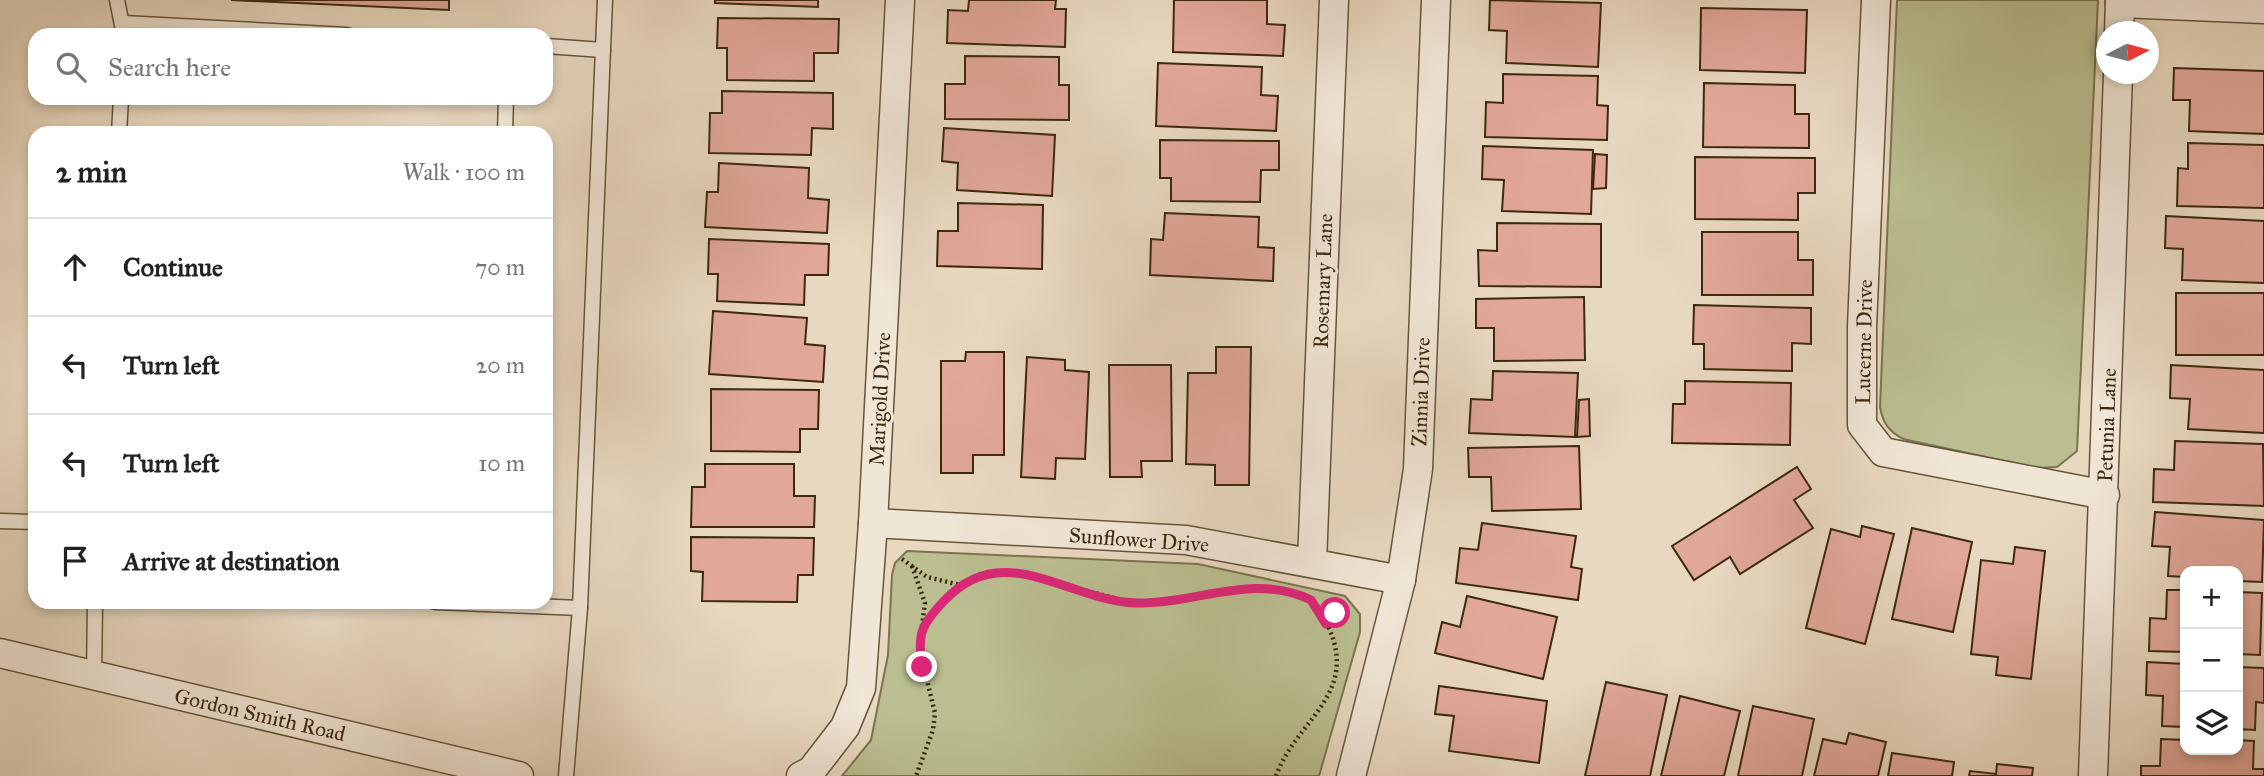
<!DOCTYPE html>
<meta charset="utf-8">
<style>
body{margin:0;font-family:"IM FELL Great Primer",serif;background:#f2f2f2;color:#222}
.controls{position:absolute;right:21px;bottom:21px;display:grid;overflow:hidden;border-radius:14px;box-shadow:0 4px 10px #0003}
.controls button{width:63px;height:63px;display:grid;place-items:center;padding:0;border:0;border-bottom:2px solid #e0e0e0;background:#fff;color:#222;font:35px sans-serif}
.compass{position:absolute;left:2096px;top:21px;width:63px;height:63px;border-radius:50%;background:#fff;box-shadow:0 4px 10px #0003;rotate:84deg}
.stop{position:absolute;width:21px;height:21px;margin:-16px;border:5px solid #db2777;border-radius:50%;background:#fff}
.stop.end{background:#db2777;border-color:#fff;box-shadow:0 2px 7px #0008}
.list{margin:0;padding:0;list-style:none}
h2{display:flex;justify-content:space-between;align-items:center;height:91px;margin:0;padding:0 28px;font-size:30px}
h2 small{font-size:23px;font-weight:400;color:#767676}
.list li{display:grid;grid-template-columns:46px 1fr auto;gap:21px;align-items:center;box-sizing:border-box;height:98px;padding:0 28px;border-top:2px solid #e0e0e0}
.list b{display:block;font-size:26px;white-space:nowrap}
.list em{font-size:23px;font-style:normal;color:#767676}
.icon{flex:none;width:38px;height:38px;fill:none;stroke:currentColor;stroke-width:2;stroke-linecap:round;stroke-linejoin:round}
.map{position:relative;flex:none;width:2264px;height:776px;overflow:hidden}
.search{position:absolute;background:#fff;box-shadow:0 4px 10px #0003;left:28px;top:28px;width:525px;height:77px;display:flex;align-items:center;gap:18px;box-sizing:border-box;padding:0 24px;border-radius:21px;color:#767676;font-size:26px}
.panel{position:absolute;background:#fff;box-shadow:0 4px 10px #0003;left:28px;top:126px;width:525px;height:483px;border-radius:21px}
.map>svg:first-child{display:block}
</style>
<div class="map">
<svg width="2264" height="776" viewBox="0 0 2264 776">
<rect width="100%" height="100%" fill="#e8d8c0"/>
<filter id="stains"><feTurbulence type="fractalNoise" baseFrequency=".00286" numOctaves="4"/><feColorMatrix values="0 0 0 0 .2 0 0 0 0 .09 0 0 0 0 .02 0 0 0 .5 -.17"/></filter>
<radialGradient id="worn" r=".72"><stop offset=".6" stop-color="#630" stop-opacity="0"/><stop offset="1" stop-color="#630" stop-opacity=".3"/></radialGradient>
<g fill="#babe90" stroke="#7b744f" stroke-width="2">
<path d="M1897,0H2098L2077,451L2057,467L2037,468L1903,439C1889,431 1883,424 1880,407Z"/>
<path d="M907,551L1198,564L1345,596L1360,614V632L1319,776H842L871,740L888,655L892,575L895,563Z"/>
</g>
<g fill="#e1a799" stroke="#3c290e" stroke-width="2">
<path d="M231,0H449V10Z"/>
<path d="M715,0H818V7L715,3Z"/>
<path d="M969,0H1056L1055,9H1066L1065,47L947,43L948,10L968,11Z"/>
<path d="M1174,0H1267V24L1285,25L1283,56L1173,52Z"/>
<path d="M1490,0L1601,3L1598,67L1506,63L1507,31L1489,30Z"/>
<path d="M1701,8L1807,10L1805,73L1700,70Z"/>
<path d="M718,18L839,19L838,53H814V81L727,80V48H717Z"/>
<path d="M965,56L1059,57V85H1069V120L945,119V84H965Z"/>
<path d="M1158,63L1262,67L1261,95L1278,96L1276,131L1156,126Z"/>
<path d="M2174,68L2264,71V134L2189,131L2190,100H2173Z"/>
<path d="M1503,74L1598,76L1597,105L1608,106L1607,140L1485,137L1486,102L1503,103Z"/>
<path d="M1704,83L1795,85V114H1809V148L1703,147Z"/>
<path d="M722,91L833,93V129L812,128L811,155L709,153L710,113H722Z"/>
<path d="M944,128L1055,135L1052,196L957,190L958,163L942,161Z"/>
<path d="M1160,140L1279,141V170H1261L1260,202L1171,201V178H1160Z"/>
<path d="M2188,143L2264,145V208L2177,206L2178,168L2188,169Z"/>
<path d="M1483,146L1593,150L1591,214L1502,211L1504,180L1482,179Z"/>
<path d="M1595,154L1607,155L1606,188L1593,189Z"/>
<path d="M1695,157L1815,158V193H1798V220L1695,219Z"/>
<path d="M719,163L809,168L808,198L829,200L827,233L705,227L707,192H718Z"/>
<path d="M958,203L1043,205L1042,269L937,266L938,231H958Z"/>
<path d="M1165,213L1259,217L1258,247L1274,248L1273,281L1150,275L1151,239L1163,240Z"/>
<path d="M2166,216L2264,221V283L2182,280L2183,249L2165,248Z"/>
<path d="M1497,223L1601,224V287L1479,286L1478,250L1497,251Z"/>
<path d="M1702,232H1798V260H1813V295H1702Z"/>
<path d="M709,239L829,244L828,275H805L804,305L717,301L718,274H708Z"/>
<rect x="2176" y="293" width="88" height="62"/>
<path d="M1584,297L1585,360L1494,361V328H1476V299Z"/>
<path d="M1694,305L1811,308V344L1792,343V371L1704,369V344H1693Z"/>
<path d="M713,311L807,318L805,344L825,346L823,382L709,374Z"/>
<path d="M1216,347H1251L1249,485H1215V465L1186,464L1188,373H1216Z"/>
<path d="M966,352H1004V455H973V473H941V361H965Z"/>
<path d="M1027,357L1065,360V370L1089,372L1085,459L1056,458L1055,479L1021,477Z"/>
<path d="M1109,365H1171L1172,461H1141L1142,477H1110Z"/>
<path d="M2171,365L2264,370V433L2188,429L2190,399L2170,398Z"/>
<path d="M1493,371L1578,373L1575,437L1469,433L1471,399L1492,400Z"/>
<path d="M1685,381L1791,383L1790,445L1672,443L1673,404H1685Z"/>
<path d="M711,389L819,390L818,429H800V452L711,451Z"/>
<path d="M1589,399L1590,436L1577,437L1579,400Z"/>
<path d="M2175,441L2263,444L2264,506L2153,502L2154,469L2174,470Z"/>
<path d="M1579,446L1581,509L1492,511L1491,477H1469L1468,448Z"/>
<path d="M705,464H794V496H815L814,527H691L692,487H705Z"/>
<path d="M1797,467L1811,489L1794,500L1813,528L1740,574L1730,557L1694,580L1672,546Z"/>
<path d="M2155,512L2264,520L2262,582L2238,581V571H2185V577L2168,576L2170,547L2152,546Z"/>
<path d="M1482,523L1576,536L1571,567L1582,569L1578,600L1456,583L1460,548L1478,550Z"/>
<path d="M1862,526L1894,534L1865,644L1806,628L1831,529L1860,537Z"/>
<path d="M1912,528L1972,542L1953,632L1892,619Z"/>
<path d="M691,537L814,538L813,575H798L797,602L702,601L703,572L691,571Z"/>
<path d="M2015,547L2045,551L2031,679L1996,675L1998,657L1971,654L1981,560L2013,564Z"/>
<path d="M2167,590H2185V652L2149,651L2150,618L2166,619Z"/>
<path d="M2238,592L2262,593L2260,655L2238,654Z"/>
<path d="M1467,596L1557,617L1543,679L1435,653L1442,622L1460,627Z"/>
<path d="M2147,662L2185,664V727L2162,726L2163,696L2146,695Z"/>
<path d="M2238,667L2264,668V703L2256,702L2255,730L2238,729Z"/>
<path d="M1606,682L1667,695L1650,776H1585Z"/>
<path d="M1439,686L1547,701L1539,763L1449,751L1454,716L1435,714Z"/>
<path d="M1680,696L1740,711L1724,776H1661Z"/>
<path d="M1753,706L1814,719L1802,776H1738Z"/>
<path d="M1849,733L1886,742L1878,776H1814L1823,739L1846,744Z"/>
<path d="M2161,739L2185,740V750H2238V740L2254,741L2253,769H2264V776H2141V766H2160Z"/>
<path d="M1892,753L1954,762L1952,776H1888Z"/>
<path d="M1997,764L2033,768L2032,776H1969L1970,771L1996,774Z"/>
</g>
<g fill="none" stroke-linecap="round" stroke-linejoin="round">
<defs>
<g id="lane">
<path d="M117,0L124,35"/>
<path d="M123,23L347,35"/>
<path d="M546,46L603,50"/>
<path d="M119,133L121,98"/>
<path d="M505,133L506,98"/>
<path d="M0,521L35,522"/>
<path d="M435,602L580,608"/>
<path d="M94,676L95,602"/>
<path d="M566,776L580,608L605,0"/>
</g>
<g id="street">
<path d="M1876,0L1862,327V425L1883,452L2105,495"/>
<path d="M2120,3L2264,9"/>
<path d="M2119,32L2120,0"/>
<path d="M873,523L1186,540L1401,580"/>
<path d="M1312,563L1334,0"/>
<path d="M0,653L519,776"/>
<path d="M801,776L811,771L845,727L861,688L873,523L900,0"/>
<path d="M1351,776L1401,580L1418,469L1436,0"/>
<path d="M2093,776L2118,74"/>
</g>
</defs>
<use href="#lane" stroke="#67553a" stroke-width="17"/>
<use href="#street" stroke="#67553a" stroke-width="31"/>
<g stroke="#3c290e" stroke-width="4.5" stroke-dasharray="2 3.5" stroke-linecap="butt">
<path d="M902,559L927,577L960,585"/>
<path d="M912,566L925,603L919,648L935,713L933,730L916,776"/>
<path d="M924,621L960,585L983,574L1001,571L1027,575L1137,604L1261,588"/>
<path d="M1326,624L1339,600"/>
<path d="M1276,776C1296,720 1360,695 1328,626C1321,612 1315,601 1300,594"/>
</g>
<use href="#lane" stroke="#f0e6d6" stroke-width="14"/>
<use href="#street" stroke="#f0e6d6" stroke-width="28"/>
</g>
<g fill="none" stroke-linecap="round" stroke-linejoin="round">
<path stroke="#db2777" stroke-width="9" d="M922,667C917,634 921,625 944,601C1004,536 1069,602 1138,603C1197,604 1254,572 1311,600L1326,624L1335,613"/>
</g>
<g text-anchor="middle" dominant-baseline="central" stroke-width="6" stroke-linejoin="round" paint-order="stroke">
<g font-size="21" fill="#3c290e" stroke="#f0e6d6">
<text transform="translate(1323 281) rotate(-88)">Rosemary Lane</text>
<text transform="translate(1864 342) rotate(-89)">Lucerne Drive</text>
<text transform="translate(1421 392) rotate(-88)">Zinnia Drive</text>
<text transform="translate(880 399) rotate(-87)">Marigold Drive</text>
<text transform="translate(2107 425) rotate(-88)">Petunia Lane</text>
<text transform="translate(1139 540) rotate(4)">Sunflower Drive</text>
<text transform="translate(260 715) rotate(13)">Gordon Smith Road</text>
</g>
</g>
<rect width="100%" height="100%" filter="url(#stains)"/>
<rect width="100%" height="100%" fill="url(#worn)"/>
</svg>
<div class="controls">
<button>+</button>
<button>−</button>
<button><svg class="icon" aria-label="layers" viewBox="0 0 24 24"><path d="M12 4l9 5-9 5-9-5zM3 14l9 5 9-5"/></svg></button>
</div>
<svg class="compass" viewBox="-18 -18 36 36"><path d="M0-13l5 13h-10z" fill="#e53935"/><path d="M0 13l5-13h-10z" fill="#767676"/></svg>
<div class="stop" style="left:1335px;top:613px"></div>
<div class="stop end" style="left:922px;top:667px"></div>
<div class="search"><svg class="icon" aria-label="search" viewBox="0 0 24 24"><circle cx="10" cy="10" r="6"/><path d="M15 15l6 6"/></svg>Search here</div>
<section class="panel">
<h2>2 min<small>Walk · 100 m</small></h2>
<ul class="list">
<li><svg class="icon" aria-label="ahead" viewBox="0 0 24 24"><path d="M12 20V5M6 11l6-6 6 6"/></svg><div><b>Continue</b></div><em>70 m</em></li>
<li><svg class="icon" aria-label="left" viewBox="0 0 24 24"><path d="M17 20v-9H6M10 6l-5 5 5 5"/></svg><div><b>Turn left</b></div><em>20 m</em></li>
<li><svg class="icon" aria-label="left" viewBox="0 0 24 24"><path d="M17 20v-9H6M10 6l-5 5 5 5"/></svg><div><b>Turn left</b></div><em>10 m</em></li>
<li><svg class="icon" aria-label="arrive" viewBox="0 0 24 24"><path d="M6 21V4h12l-3 4 3 4H6"/></svg><div><b>Arrive at destination</b></div></li>
</ul>
</section>
</div>
